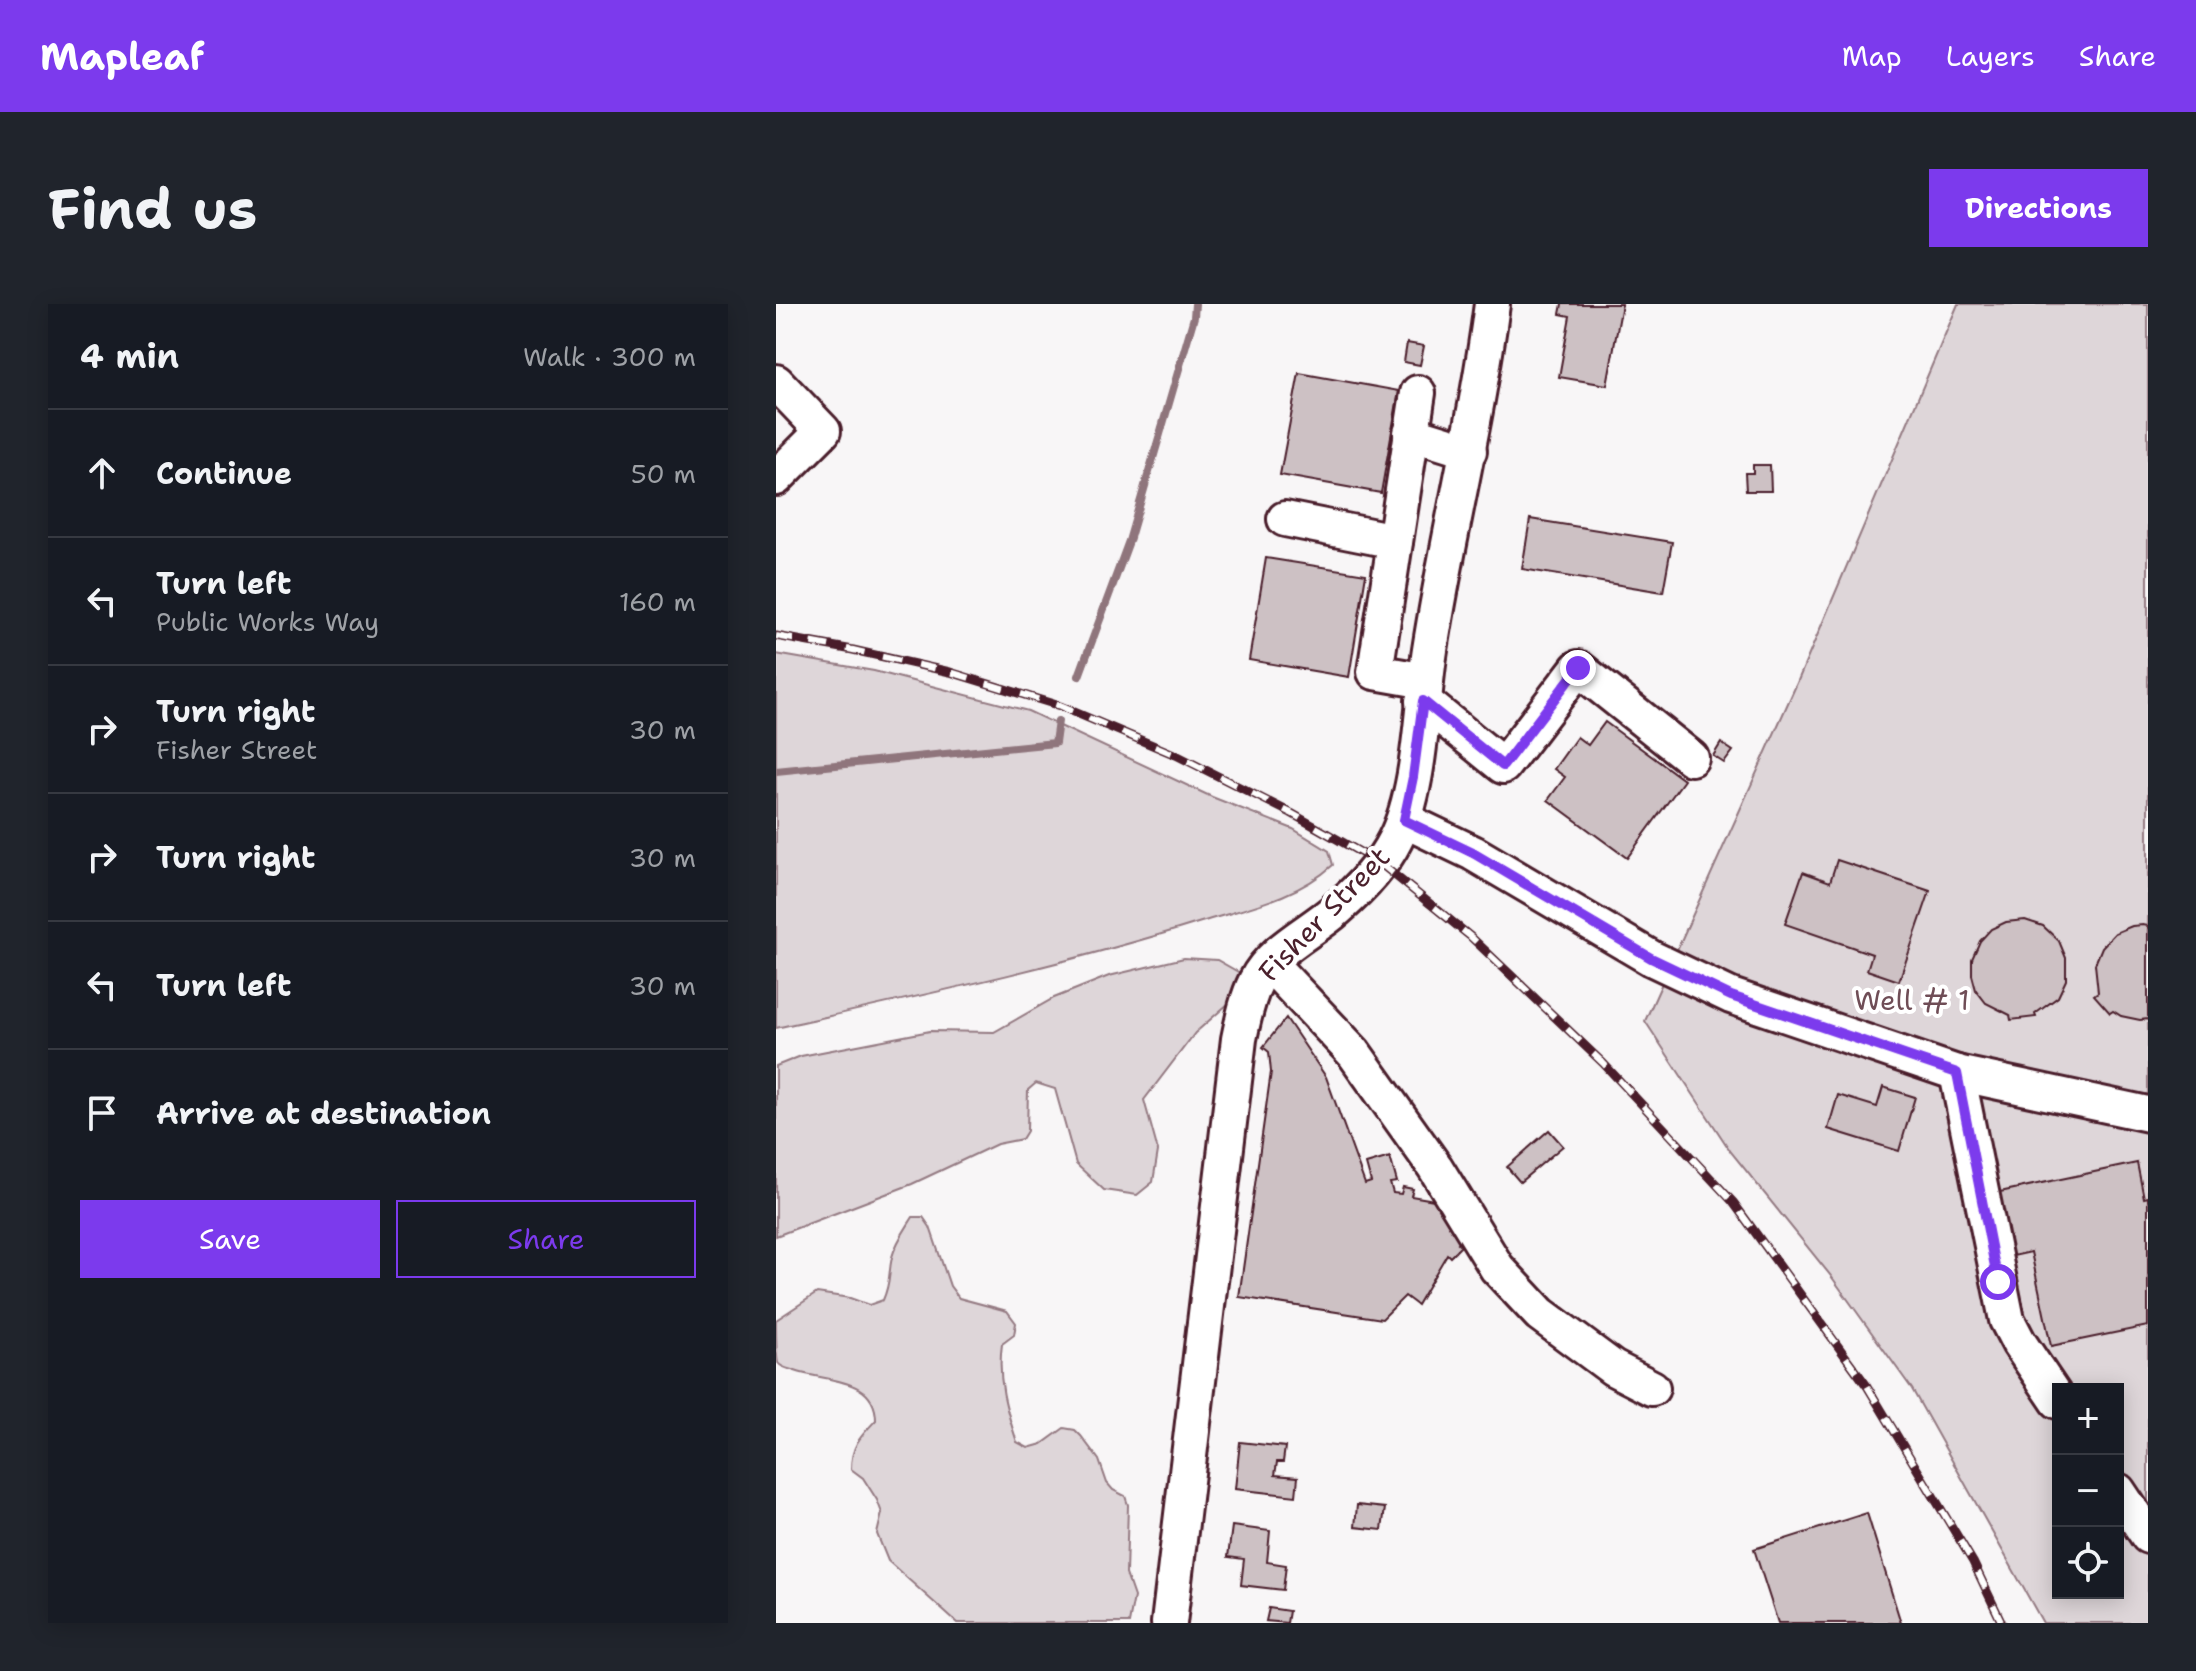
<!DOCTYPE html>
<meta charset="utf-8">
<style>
body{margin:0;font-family:"Shantell Sans",sans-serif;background:#20242c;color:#f1f3f6}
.controls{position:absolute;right:24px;bottom:24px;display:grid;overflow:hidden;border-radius:0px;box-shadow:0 4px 20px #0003}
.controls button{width:72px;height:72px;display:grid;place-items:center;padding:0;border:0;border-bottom:2px solid #363941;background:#171b24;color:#f1f3f6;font:40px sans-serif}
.stop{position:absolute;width:24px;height:24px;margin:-18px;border:6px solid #7c3aed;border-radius:50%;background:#fff}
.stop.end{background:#7c3aed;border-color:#fff;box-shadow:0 2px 8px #0008}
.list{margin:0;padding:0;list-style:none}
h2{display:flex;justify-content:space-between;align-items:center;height:104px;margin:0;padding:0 32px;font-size:34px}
h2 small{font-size:26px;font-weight:400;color:#9ea1a6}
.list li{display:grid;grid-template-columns:52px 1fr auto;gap:24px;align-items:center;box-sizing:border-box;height:128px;padding:0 32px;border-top:2px solid #363941}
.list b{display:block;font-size:30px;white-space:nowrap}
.list p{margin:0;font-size:26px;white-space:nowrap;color:#9ea1a6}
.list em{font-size:26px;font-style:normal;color:#9ea1a6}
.actions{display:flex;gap:16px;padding:24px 32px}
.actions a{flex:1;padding:18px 0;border:2px solid #7c3aed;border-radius:0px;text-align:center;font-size:28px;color:#7c3aed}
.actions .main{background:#7c3aed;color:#fff}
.icon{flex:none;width:44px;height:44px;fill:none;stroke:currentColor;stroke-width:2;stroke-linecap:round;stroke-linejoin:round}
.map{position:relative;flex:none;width:1372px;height:1319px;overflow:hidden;border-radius:0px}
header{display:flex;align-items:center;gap:48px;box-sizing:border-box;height:112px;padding:0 40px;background:#7c3aed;color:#fff}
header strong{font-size:38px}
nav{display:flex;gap:44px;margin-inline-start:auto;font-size:28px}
.intro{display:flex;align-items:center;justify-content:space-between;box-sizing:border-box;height:192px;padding:0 48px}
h1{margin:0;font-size:56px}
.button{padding:20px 36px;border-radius:0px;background:#7c3aed;color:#fff;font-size:28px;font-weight:700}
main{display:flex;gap:48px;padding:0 48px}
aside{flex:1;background:#171b24;border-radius:0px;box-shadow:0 4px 20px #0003}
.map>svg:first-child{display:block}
</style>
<header>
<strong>Mapleaf</strong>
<nav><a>Map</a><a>Layers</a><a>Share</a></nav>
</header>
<div class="intro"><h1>Find us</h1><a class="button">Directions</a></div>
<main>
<aside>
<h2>4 min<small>Walk · 300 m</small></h2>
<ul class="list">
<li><svg class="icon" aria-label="ahead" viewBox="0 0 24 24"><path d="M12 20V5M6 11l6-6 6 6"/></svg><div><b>Continue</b></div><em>50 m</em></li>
<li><svg class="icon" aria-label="left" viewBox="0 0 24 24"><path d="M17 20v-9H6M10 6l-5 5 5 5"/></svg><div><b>Turn left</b><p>Public Works Way</p></div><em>160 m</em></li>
<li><svg class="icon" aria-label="right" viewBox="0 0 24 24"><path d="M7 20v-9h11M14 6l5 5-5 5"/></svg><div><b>Turn right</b><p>Fisher Street</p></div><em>30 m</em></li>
<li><svg class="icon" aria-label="right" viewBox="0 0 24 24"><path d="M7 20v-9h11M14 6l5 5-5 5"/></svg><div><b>Turn right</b></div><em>30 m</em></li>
<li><svg class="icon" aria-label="left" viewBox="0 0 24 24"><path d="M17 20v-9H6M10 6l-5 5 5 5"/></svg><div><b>Turn left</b></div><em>30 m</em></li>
<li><svg class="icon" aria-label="arrive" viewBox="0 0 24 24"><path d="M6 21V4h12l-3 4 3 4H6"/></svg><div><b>Arrive at destination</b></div></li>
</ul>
<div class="actions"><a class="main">Save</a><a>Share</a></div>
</aside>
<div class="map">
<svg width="1372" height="1319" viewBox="0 0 1372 1319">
<rect width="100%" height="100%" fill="#f8f6f7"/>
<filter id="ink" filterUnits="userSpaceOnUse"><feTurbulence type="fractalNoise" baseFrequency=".0125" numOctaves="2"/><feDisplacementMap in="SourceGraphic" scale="16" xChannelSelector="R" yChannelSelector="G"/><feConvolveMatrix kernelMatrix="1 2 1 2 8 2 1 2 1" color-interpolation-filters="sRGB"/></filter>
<g filter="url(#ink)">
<g fill="#ded6d9" stroke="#947a82" stroke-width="2" fill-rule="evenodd">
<path d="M1182,0H1372V1319H1267L1136,1085L1055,972L955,848L869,717L1021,379ZM1282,1085H1342V1289H1282Z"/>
<path d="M0,350L98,367L252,407L436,493L517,525L553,547L557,561C521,594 470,604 425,618C285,662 143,692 0,724Z"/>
<path d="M408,654L441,656L464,669L461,692L419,729L368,796L382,847L377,878L361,891L328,886L300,860L279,785L260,779L252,786L251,827L246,835L221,840L136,880L0,932V762L25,752L154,727L218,728L278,694L333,672Z"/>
<path d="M137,913H147L154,923L174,982L183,994L231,1007L240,1019L238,1031L226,1040C221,1075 230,1105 241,1138L252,1144L266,1140L288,1124L299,1126L305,1132L323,1156L331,1179L337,1186L349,1192L352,1201L350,1270L358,1293L353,1319H181L112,1257L101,1230L106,1209L101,1196L87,1174L75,1165C75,1141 85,1132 100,1116C100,1073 51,1078 19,1067C13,1065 6,1064 2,1059C0,1050 0,1027 0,1016L41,989L74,994L93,1001L107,996C115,978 112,971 116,953C120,938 129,926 137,913Z"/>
</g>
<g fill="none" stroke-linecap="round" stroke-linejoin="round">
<g stroke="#8f747b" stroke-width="8">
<path d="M303,372L353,237L418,13L419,0"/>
<path d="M0,467L279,439L282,417"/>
</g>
</g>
<g fill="#cdc1c4" stroke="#4a1f2b" stroke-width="2">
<path d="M786,0H846L831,81L783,73L794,12L784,10Z"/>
<path d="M631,39L648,42L644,61L628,58Z"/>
<path d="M523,69L623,87L605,189L504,171Z"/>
<path d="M977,161H994L995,187H970L969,169H977Z"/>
<path d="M754,215L896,238L887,288L746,265Z"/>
<path d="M490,254L590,270L573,373L473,356Z"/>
<path d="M829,418L908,476L851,554L772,496L789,473L778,465L801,433L812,441Z"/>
<path d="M945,439L957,447L948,459L937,452Z"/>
<path d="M1061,556L1154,587L1123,677L1091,666L1096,650L1009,620L1027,568L1054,578Z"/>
<path d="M1249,616L1267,622L1283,637L1290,654V676L1282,693L1259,710L1260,713L1235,716L1234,711L1210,699L1200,686L1196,671V655L1204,637L1215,625L1230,618Z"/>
<path d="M1367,621L1372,622V715L1364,716L1345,712L1337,707L1334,709L1318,691L1322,688L1319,660L1326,643L1339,629L1356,622Z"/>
<path d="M510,714L550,773L589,880L595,878L590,860L614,853L621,878L614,879L617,889L625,890L627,883L637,885L635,892L658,896L686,935L682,939L685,942L674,953L671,950L641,1001L629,992L606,1015L463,993L495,768L493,748L487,743Z"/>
<path d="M1107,783L1139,793L1123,847L1052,825L1062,791L1101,803Z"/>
<path d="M773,826L787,842L744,878L731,863Z"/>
<path d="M1361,859L1368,894L1372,893V1022L1275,1042L1255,948L1232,953L1219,889Z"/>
<path d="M464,1138L509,1143L507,1158H501L499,1171L522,1173L520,1192L459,1185Z"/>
<path d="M581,1201L609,1204L606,1226L579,1223Z"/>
<path d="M1091,1209L1125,1319H1002L978,1245Z"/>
<path d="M456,1222L494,1227L491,1258L510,1261L507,1286L465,1281L468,1255L452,1253Z"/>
<path d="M493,1304L513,1307L511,1319L490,1317Z"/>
</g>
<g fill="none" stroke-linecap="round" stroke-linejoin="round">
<defs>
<g id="minor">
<path d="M0,78L47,127L0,174"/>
<path d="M642,89L599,368L650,377"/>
<path d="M635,129L693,147"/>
<path d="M509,215L619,237"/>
<path d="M647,397L727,462L802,364L915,454"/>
<path d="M628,516L697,549L875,654L955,692L1181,769L1372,810"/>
<path d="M494,660L578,749L659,863L721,964L764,1010L837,1064L876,1084"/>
<path d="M1181,769L1231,1016L1243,1039L1282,1097"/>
<path d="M1342,1187L1372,1232"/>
<path d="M393,1319L463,735C467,716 471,695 480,677C496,645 535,628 561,605C583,586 606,562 619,536C645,486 645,403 654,346C672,230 701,117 716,0"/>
</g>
</defs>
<use href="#minor" stroke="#4a1f2b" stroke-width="40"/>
<use href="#minor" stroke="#fff" stroke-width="34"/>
<defs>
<path id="rail" d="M0,332L77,346L174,368L284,402L400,451L515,509L605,560L695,633L827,759L957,898L1091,1082L1197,1258L1226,1319"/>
</defs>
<use href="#rail" stroke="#4a1f2b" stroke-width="9"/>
<use href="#rail" stroke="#fff" stroke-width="6" stroke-dasharray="18" stroke-linecap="butt"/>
</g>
</g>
<g fill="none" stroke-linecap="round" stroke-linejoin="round" filter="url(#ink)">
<path stroke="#7c3aed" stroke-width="10" d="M802,364L727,462L647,397L637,473L628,516L697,549L875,654L955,692L1181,769L1222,978"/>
</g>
<g text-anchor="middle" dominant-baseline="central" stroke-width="8" stroke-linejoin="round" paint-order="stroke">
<g font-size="28" fill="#4a1f2b" stroke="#fff">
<text transform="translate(548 610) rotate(-46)">Fisher Street</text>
</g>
<g font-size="28" fill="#6f4d56" stroke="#fff">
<text x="1136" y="696">Well # 1</text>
</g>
</g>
</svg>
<div class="controls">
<button>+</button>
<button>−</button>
<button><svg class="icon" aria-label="locate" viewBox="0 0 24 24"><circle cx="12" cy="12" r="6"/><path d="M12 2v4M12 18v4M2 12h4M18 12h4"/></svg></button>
</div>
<div class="stop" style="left:1222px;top:978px"></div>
<div class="stop end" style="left:802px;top:364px"></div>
</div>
</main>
